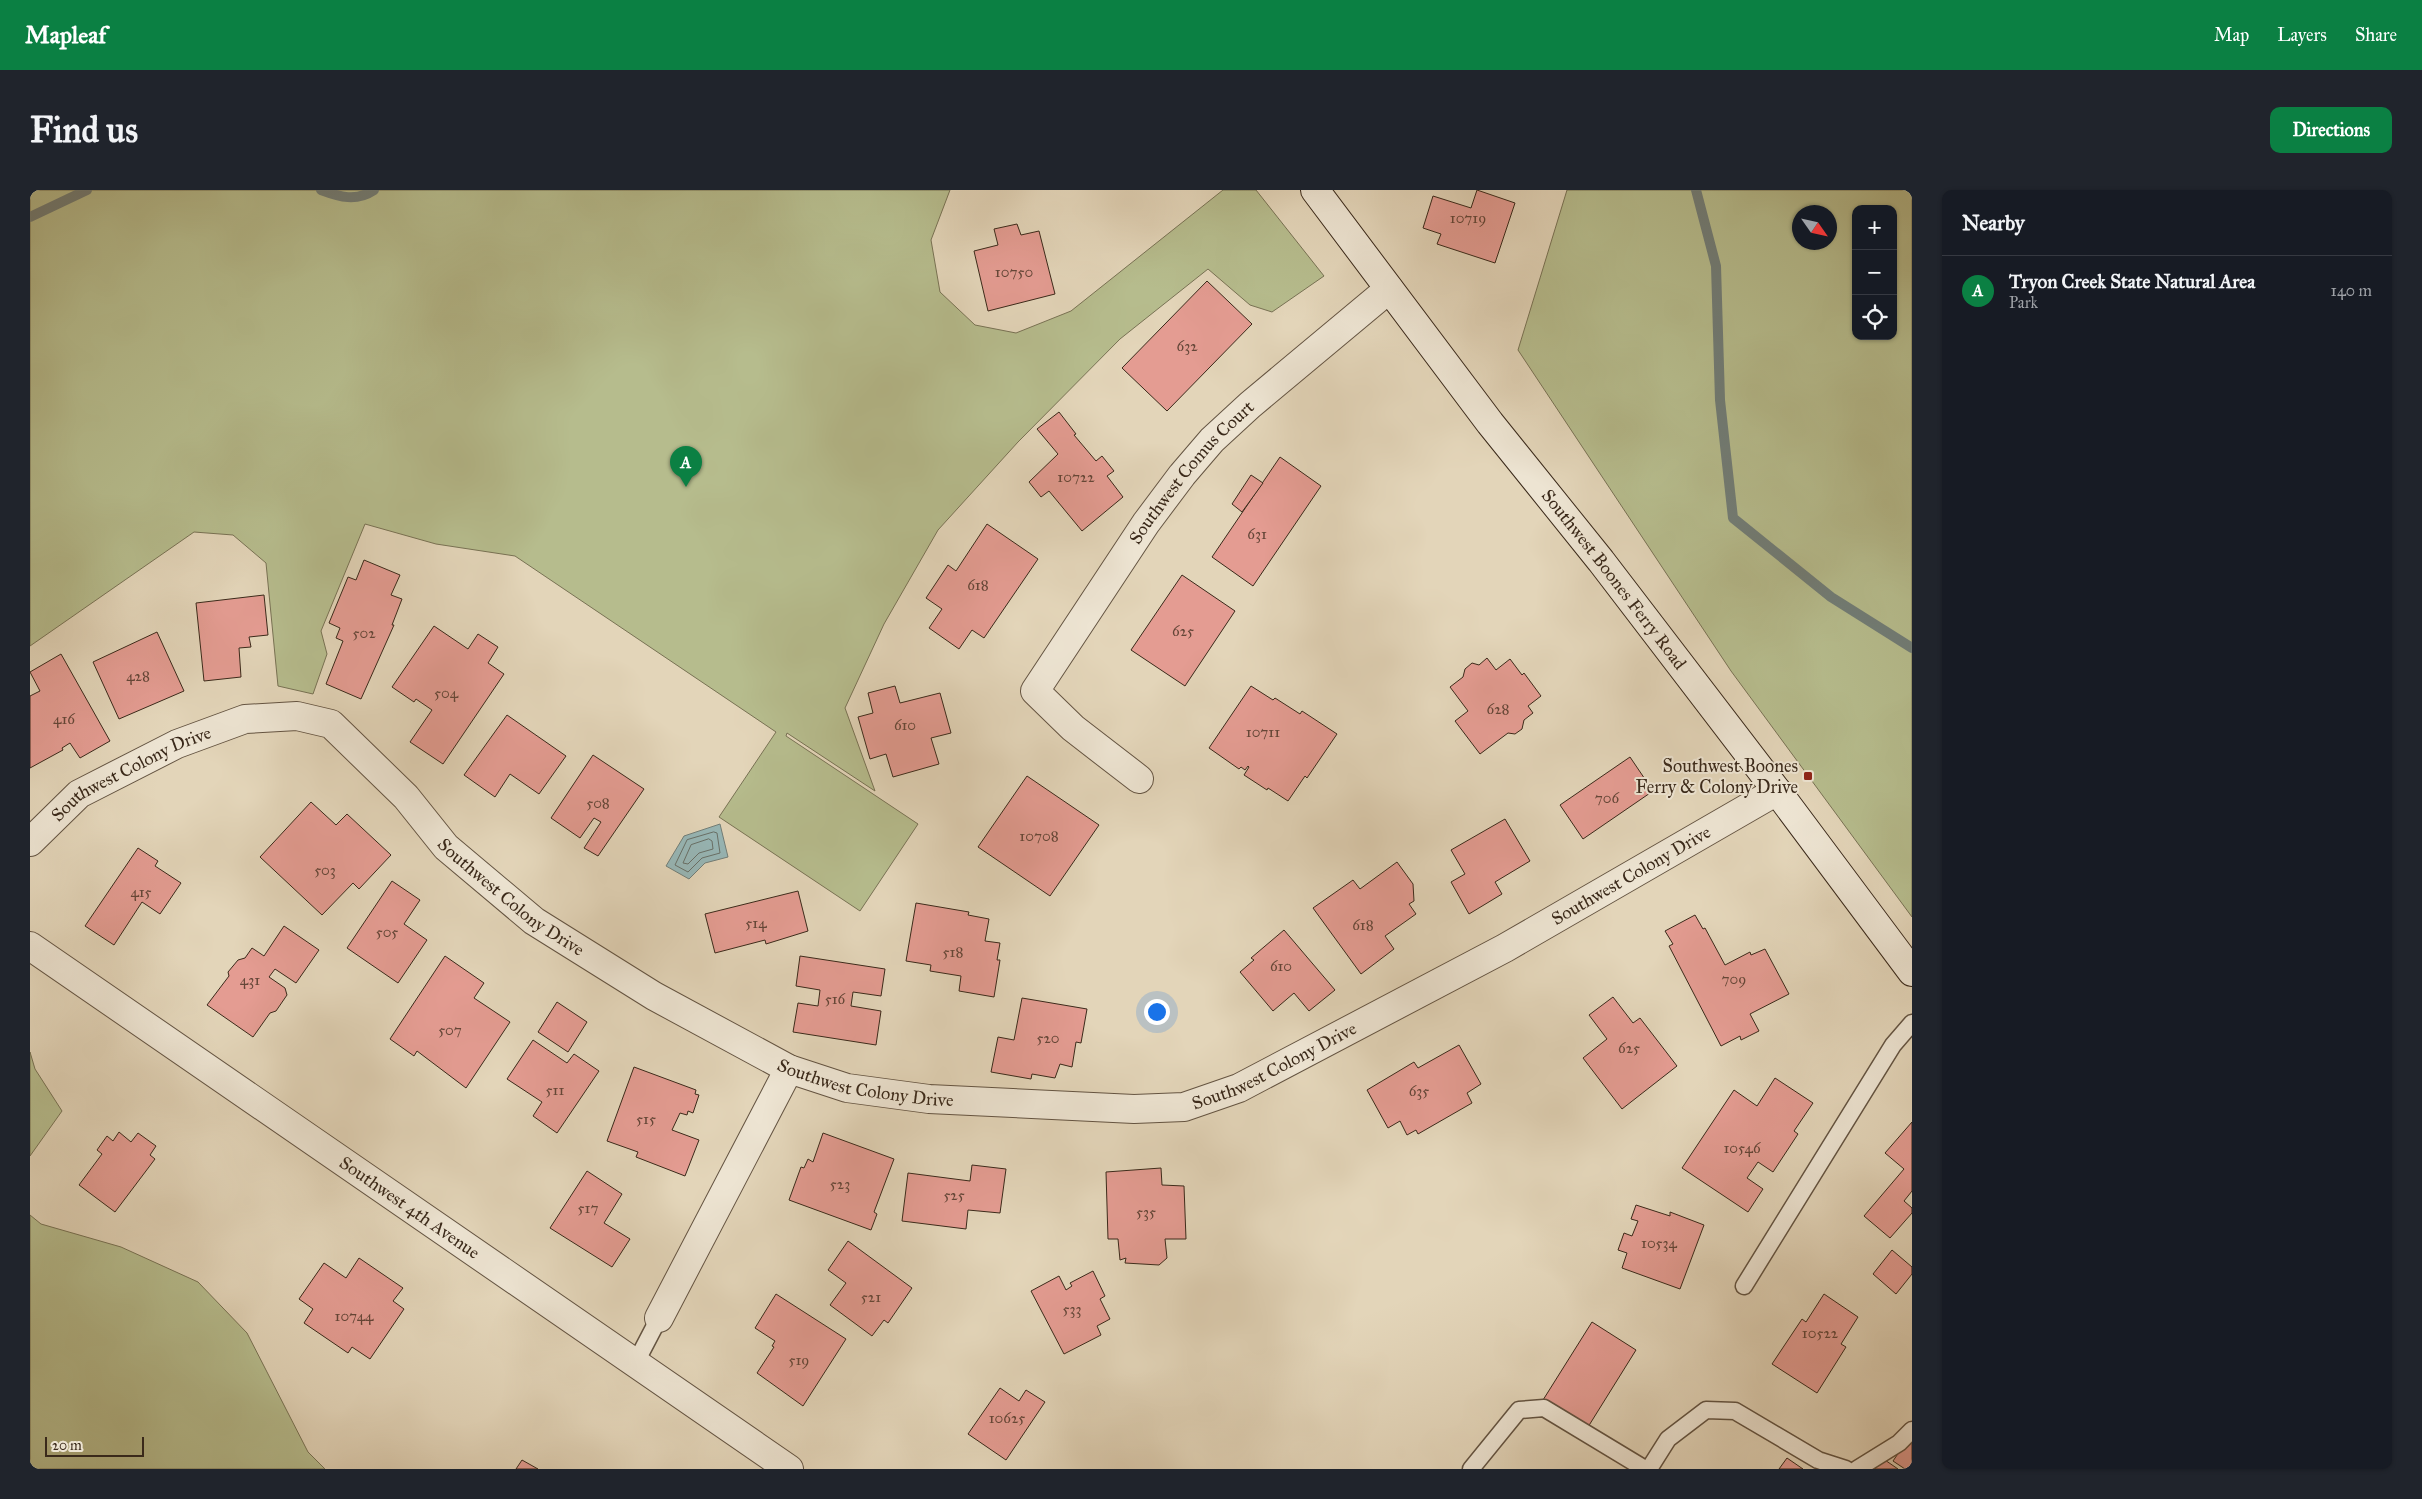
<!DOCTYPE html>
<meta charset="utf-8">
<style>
body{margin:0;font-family:"IM FELL Great Primer",serif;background:#20242c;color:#f1f3f6}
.controls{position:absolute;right:15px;top:15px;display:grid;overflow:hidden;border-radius:10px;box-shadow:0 1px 4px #0004}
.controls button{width:45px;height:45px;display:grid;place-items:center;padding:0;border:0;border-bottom:1px solid #363941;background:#171b24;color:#f1f3f6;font:25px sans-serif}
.compass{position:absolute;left:1762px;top:15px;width:45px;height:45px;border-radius:50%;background:#171b24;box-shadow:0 1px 4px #0004;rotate:124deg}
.scale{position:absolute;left:15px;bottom:12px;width:99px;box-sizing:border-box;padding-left:5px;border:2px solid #3a291a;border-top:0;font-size:14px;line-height:18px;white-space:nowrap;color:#3a291a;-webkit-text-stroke:4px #ede4d2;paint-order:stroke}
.you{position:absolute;left:1126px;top:821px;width:18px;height:18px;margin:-12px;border:4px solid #fff;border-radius:50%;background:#1a73e8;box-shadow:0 0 0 8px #1a73e833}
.badge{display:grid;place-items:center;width:32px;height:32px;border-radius:50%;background:#0b8043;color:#fff;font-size:16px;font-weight:700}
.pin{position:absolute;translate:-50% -41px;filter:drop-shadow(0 1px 2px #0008)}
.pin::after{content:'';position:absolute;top:26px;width:18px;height:15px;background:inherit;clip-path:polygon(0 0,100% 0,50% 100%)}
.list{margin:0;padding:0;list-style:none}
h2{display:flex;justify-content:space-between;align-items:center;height:65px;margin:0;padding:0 20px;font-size:21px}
h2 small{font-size:16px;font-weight:400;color:#9ea1a6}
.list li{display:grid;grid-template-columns:32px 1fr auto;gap:15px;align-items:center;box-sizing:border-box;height:70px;padding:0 20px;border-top:1px solid #363941}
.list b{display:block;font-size:19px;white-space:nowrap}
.list p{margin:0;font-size:16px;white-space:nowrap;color:#9ea1a6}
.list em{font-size:16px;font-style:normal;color:#9ea1a6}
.icon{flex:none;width:28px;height:28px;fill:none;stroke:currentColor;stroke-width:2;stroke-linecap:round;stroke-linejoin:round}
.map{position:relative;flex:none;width:1882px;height:1279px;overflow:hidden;border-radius:10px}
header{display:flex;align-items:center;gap:30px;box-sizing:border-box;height:70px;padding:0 25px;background:#0b8043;color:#fff}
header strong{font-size:24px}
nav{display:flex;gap:28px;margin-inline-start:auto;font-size:18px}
.intro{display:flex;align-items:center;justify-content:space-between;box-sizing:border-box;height:120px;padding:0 30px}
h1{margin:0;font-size:35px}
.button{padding:12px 22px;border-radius:10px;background:#0b8043;color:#fff;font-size:18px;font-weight:700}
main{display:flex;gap:30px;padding:0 30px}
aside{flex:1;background:#171b24;border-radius:10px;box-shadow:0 1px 4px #0004}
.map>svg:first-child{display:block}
</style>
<header>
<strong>Mapleaf</strong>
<nav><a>Map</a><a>Layers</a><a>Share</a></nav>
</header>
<div class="intro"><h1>Find us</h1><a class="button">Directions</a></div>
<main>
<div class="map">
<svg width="1882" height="1279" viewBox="0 0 1882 1279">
<rect width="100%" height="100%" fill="#e3d5b9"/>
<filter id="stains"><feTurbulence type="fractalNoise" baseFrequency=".004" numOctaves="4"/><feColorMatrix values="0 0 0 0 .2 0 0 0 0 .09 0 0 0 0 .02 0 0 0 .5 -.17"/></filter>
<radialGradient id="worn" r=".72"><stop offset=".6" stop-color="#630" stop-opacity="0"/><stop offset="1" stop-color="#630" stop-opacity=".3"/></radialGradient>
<g fill="#b6bc8d" stroke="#787254" fill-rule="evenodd">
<path d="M0,0H920L901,50L910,102L945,135L986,143L1041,121L1193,0H1226L1294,86L1242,122L1220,115L1178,79L1090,149L988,252L908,340L854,434L815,518L845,601L757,543L756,546L888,634L830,721L689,627L746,542L485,366L406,354L335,334L291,441L297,464L283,504L248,496L236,373L203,345L164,342L0,456Z"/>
<path d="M1537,0H1882V727L1701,481L1488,160ZM1826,19H1863V146H1826ZM1770,22H1800V52H1770Z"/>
<path d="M0,862L5,879L32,921L0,966Z"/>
<path d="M0,1025L11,1034L91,1057L168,1092L217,1143L278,1262L295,1279H0Z"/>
</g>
<path fill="#97b7b7" stroke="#727e78" d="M690,634L698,667L675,673L659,689L636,676L654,646Z"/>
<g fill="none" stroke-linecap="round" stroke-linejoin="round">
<g stroke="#687068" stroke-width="1">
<path d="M684,642L687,643L690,663L672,668L658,682L645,675L657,650Z"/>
<path d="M679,649L682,651L683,659L669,663L658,674L653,673L661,655Z"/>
</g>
<g stroke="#727e78" stroke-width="10">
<path d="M291,0C310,7 326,12 344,0"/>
<path d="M1666,0L1686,76L1690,210L1703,328L1801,407L1882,458"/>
<path d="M0,27L57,0"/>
</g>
</g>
<g fill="#e49c92" stroke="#3a291a">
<path d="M1447,0L1485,13L1465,73L1407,54L1411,44L1393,38L1403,6L1441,18Z"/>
<path d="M987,34L991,45L1009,41L1025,104L958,121L944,61L968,55L964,39Z"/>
<path d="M1177,91L1222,134L1137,221L1092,178Z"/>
<path d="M1029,222L1046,244L1044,245L1066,271L1072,266L1084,281L1077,286L1093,307L1052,341L1019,301L1011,307L999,292L1028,264L1007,239Z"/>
<path d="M1250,267L1291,296L1223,396L1182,367Z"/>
<path d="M1221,285L1233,293L1212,322L1202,314Z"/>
<path d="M957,334L1008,369L954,448L942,440L929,459L899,438L912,419L896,408L918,375L926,381Z"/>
<path d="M334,370L370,385L361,405L372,409L362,435H364L331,509L296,494L313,451L306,448L310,438L299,433L318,387L326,390Z"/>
<path d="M1152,385L1205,421L1155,496L1101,460Z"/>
<path d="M234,405L238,445L219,447L221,457L209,458L211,487L174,491L166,413Z"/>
<path d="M404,436L438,459L448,444L468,457L458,473L474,484L413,574L380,552L402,520L386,509L384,512L362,497Z"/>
<path d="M127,442L154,501L89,529L63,472Z"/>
<path d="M31,464L80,551L50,568L40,553L32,558L33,560L0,578V506L10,501L0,482Z"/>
<path d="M1457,468L1466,480L1480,469L1492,485L1494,483L1511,506L1498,516L1503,523L1494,530L1492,539L1485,544L1478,543L1450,564L1425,531L1438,521L1420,497L1433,487L1435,479L1442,473L1449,475Z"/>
<path d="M865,496L870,513L910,503L921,543L901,548L909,574L863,587L856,564L840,569L828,527L843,523L838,503Z"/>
<path d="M1221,496L1243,510L1245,508L1270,524L1272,521L1307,544L1277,588L1275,586L1258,611L1238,598L1237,600L1214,585L1219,577L1218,576L1215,580L1211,577L1209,579L1179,558Z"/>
<path d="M477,525L536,566L509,604L480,584L465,607L434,585Z"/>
<path d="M563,565L614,599L568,666L554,658L571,632L564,628L550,648L521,628Z"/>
<path d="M1600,567L1623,601L1553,649L1530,615Z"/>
<path d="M997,586L1069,635L1020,706L948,657Z"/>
<path d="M281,612L306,635L317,624L361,665L329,699L323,693L292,725L230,667Z"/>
<path d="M1475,629L1500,671L1465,692L1472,704L1439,724L1421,692L1435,684L1421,660Z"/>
<path d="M108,658L128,671L125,676L151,693L130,724L112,712L84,755L55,736Z"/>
<path d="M1367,672L1383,694L1384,711L1379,714L1386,724L1355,746L1364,759L1331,784L1283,718L1323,690L1330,699Z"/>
<path d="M362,691L390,710L374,734L397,750L368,793L317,758Z"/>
<path d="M768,701L778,741L736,754L735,750L685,763L675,724Z"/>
<path d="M886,713L939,722L938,725L959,729L955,751L970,753L967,770H970L964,807L929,801L931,786L900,781L901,775L876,771Z"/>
<path d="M1665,725L1673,739L1675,738L1695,775L1720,762L1721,765L1735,759L1759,804L1720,824L1729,841L1711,850L1710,846L1691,856L1639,756L1643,754L1635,741Z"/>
<path d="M254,736L289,760L266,793L245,779L239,787L255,798L257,805L246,821L240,823L223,847L177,815L199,786L198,782L208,770L215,768L222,758L234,766Z"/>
<path d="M1254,740L1305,800L1279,821L1264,803L1243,821L1210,782L1224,770L1221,768Z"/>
<path d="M415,766L454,793L444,808L480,832L436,898L387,861L384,866L360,849Z"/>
<path d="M770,766L855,779L851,806L823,802L821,816L851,821L846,855L763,842L768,813L788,816L790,800L766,796Z"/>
<path d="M1583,807L1603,833L1610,828L1647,876L1592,919L1553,868L1577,849L1559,825Z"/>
<path d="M992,808L1057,819L1051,853L1046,852L1042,877L1030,874L1025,888L1002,884L1001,889L961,882L968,847L984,850Z"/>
<path d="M527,812L557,832L538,862L508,842Z"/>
<path d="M503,850L537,873L544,864L569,881L527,943L503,926L512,912L477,889Z"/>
<path d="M1429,855L1451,894L1437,903L1442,913L1388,944L1386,940L1377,945L1370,931L1358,938L1337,900L1384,872L1388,878Z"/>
<path d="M604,877L666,900L665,904L669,905L663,923L658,921L657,925L650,923L642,940L669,950L655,986L606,967L608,962L577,951Z"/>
<path d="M1745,888L1783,913L1764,941L1768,944L1743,982L1728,972L1717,988L1733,999L1718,1022L1652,978L1704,900L1727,916Z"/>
<path d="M1882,932V1001L1874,1011L1882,1018V1023L1860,1048L1834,1026L1874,979L1855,963Z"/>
<path d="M89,942L101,952L108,943L126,956L120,965L125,969L85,1022L49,995L72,964L67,960L77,946L83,951Z"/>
<path d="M793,943L864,969L844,1022L847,1024L841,1040L759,1010L771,977L774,978L778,969L783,972Z"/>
<path d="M942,975L976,979L970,1023L938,1020L936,1039L872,1031L878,983L940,991Z"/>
<path d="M1131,978L1132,995L1154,996L1156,1049H1135L1137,1068L1129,1075L1095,1073L1096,1068L1090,1070L1088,1049H1078L1076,982Z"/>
<path d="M557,981L592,1004L574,1033L600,1049L582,1077L520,1038Z"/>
<path d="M1606,1015L1640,1026V1022L1674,1035L1650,1099L1592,1078L1597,1063L1588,1060L1594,1043L1602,1046L1608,1031L1601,1029Z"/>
<path d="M818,1051L882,1098L858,1133L854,1130L842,1146L800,1115L816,1093L798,1080Z"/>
<path d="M1862,1060L1882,1077V1084L1866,1104L1843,1084Z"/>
<path d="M329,1068L373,1098L363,1111L374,1119L340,1169L322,1157L318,1163L274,1133L283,1119L269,1109L294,1073L316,1088Z"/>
<path d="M1063,1081L1075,1106L1070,1109L1080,1129L1067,1136L1071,1145L1034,1164L1001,1101L1029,1086L1036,1100L1042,1096L1040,1093Z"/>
<path d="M746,1104L816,1149L773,1216L727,1183L744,1157L742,1156L745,1151L725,1138Z"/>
<path d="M1794,1104L1828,1127L1811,1154L1816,1157L1787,1203L1742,1174L1772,1129L1776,1132Z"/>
<path d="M1562,1132L1606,1160L1558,1237L1513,1210Z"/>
<path d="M970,1198L989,1211L996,1200L1015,1212L976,1270L938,1244Z"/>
<path d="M1882,1243V1279H1875L1863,1271Z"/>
<path d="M1757,1268L1773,1279H1749Z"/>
<path d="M1852,1268L1868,1279H1845Z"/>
<path d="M492,1270L508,1279H486Z"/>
</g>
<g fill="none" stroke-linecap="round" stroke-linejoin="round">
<defs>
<g id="service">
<path d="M1714,1096L1863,855L1882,833"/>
<path d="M605,1174L629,1128"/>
<path d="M1441,1279L1489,1220L1514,1218L1615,1279"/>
<path d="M1619,1279L1638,1249L1676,1220L1705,1221L1788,1270L1816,1279"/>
<path d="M1827,1279L1869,1253L1882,1240"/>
</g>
<g id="minor">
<path id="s1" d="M1109,589L1043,538L1005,501L1116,333L1152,285L1182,250L1220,215L1359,99"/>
<path id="s2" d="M0,652L49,604L147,554L215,529L267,526L301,534L376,607L416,657L504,731L624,806L759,879L817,898L899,909L1104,919L1154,917L1209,898L1475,758L1747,601"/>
<path id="s3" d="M0,756L759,1279"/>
<path d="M629,1128L759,879"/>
</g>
<g id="secondary">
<path id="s4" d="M1285,0L1460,233L1571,371L1747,601L1882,782"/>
</g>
</defs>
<use href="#service" stroke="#645442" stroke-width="19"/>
<use href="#minor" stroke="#645442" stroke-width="30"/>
<use href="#secondary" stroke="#3a291a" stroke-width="30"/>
<use href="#service" stroke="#ede4d2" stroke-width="16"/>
<use href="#minor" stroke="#ede4d2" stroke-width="28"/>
<use href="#secondary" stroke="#ede4d2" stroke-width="28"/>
</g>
<rect fill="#8f2418" stroke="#ede4d2" stroke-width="2" x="1773" y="581" width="10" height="10" rx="2.5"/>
<g text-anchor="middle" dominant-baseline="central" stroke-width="4" stroke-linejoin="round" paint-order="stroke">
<g font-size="15" fill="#644638">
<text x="1438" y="28">10719</text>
<text x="984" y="82">10750</text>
<text x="1157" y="156">632</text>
<text x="1046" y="287">10722</text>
<text x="1227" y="344">631</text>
<text x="948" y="395">618</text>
<text x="1153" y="441">625</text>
<text x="334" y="443">502</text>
<text x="108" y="486">428</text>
<text x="416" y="503">504</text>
<text x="1468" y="519">628</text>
<text x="34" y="529">416</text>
<text x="875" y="535">610</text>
<text x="1233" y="542">10711</text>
<text x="1577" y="608">706</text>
<text x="568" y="613">508</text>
<text x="1009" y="646">10708</text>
<text x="295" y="680">503</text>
<text x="111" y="702">415</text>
<text x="726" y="733">514</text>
<text x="1333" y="735">618</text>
<text x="357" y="742">505</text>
<text x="923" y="762">518</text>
<text x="1251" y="776">610</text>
<text x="1704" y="789">709</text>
<text x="220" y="790">431</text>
<text x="805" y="809">516</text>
<text x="420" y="840">507</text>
<text x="1018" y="848">520</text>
<text x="1599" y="858">625</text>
<text x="525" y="900">511</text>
<text x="1389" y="901">635</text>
<text x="616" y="929">515</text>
<text x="1712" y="958">10546</text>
<text x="810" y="994">523</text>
<text x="924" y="1005">525</text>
<text x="558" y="1018">517</text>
<text x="1116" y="1022">535</text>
<text x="1629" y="1053">10534</text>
<text x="841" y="1107">521</text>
<text x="1042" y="1119">533</text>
<text x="324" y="1126">10744</text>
<text x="1790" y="1143">10522</text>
<text x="769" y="1170">519</text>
<text x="977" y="1228">10625</text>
</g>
<g font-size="18" fill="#3a291a" stroke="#ede4d2">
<text stroke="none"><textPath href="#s1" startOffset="406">Southwest Comus Court</textPath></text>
<text stroke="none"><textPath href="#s4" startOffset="491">Southwest Boones Ferry Road</textPath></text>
<text stroke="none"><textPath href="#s2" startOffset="124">Southwest Colony Drive</textPath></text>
<text stroke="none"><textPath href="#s2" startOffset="1820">Southwest Colony Drive</textPath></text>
<text stroke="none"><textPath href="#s2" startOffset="589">Southwest Colony Drive</textPath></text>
<text stroke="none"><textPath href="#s2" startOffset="1415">Southwest Colony Drive</textPath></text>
<text stroke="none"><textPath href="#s2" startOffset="995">Southwest Colony Drive</textPath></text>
<text stroke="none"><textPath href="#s3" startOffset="461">Southwest 4th Avenue</textPath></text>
</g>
<g font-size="18" fill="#3a291a" stroke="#ede4d2" text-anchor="end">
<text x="1768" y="576">Southwest Boones<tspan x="1768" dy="21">Ferry &amp; Colony Drive</tspan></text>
</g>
</g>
<rect width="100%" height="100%" filter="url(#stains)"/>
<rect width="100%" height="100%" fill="url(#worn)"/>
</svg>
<div class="controls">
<button>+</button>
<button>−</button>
<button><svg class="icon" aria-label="locate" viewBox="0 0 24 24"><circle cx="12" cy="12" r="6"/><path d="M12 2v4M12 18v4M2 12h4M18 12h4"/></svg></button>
</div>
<svg class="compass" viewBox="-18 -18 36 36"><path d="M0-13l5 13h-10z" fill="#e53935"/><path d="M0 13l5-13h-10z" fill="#9ea1a6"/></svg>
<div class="scale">20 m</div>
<div class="you"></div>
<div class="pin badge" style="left:656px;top:297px">A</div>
</div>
<aside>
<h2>Nearby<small></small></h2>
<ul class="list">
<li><span class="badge">A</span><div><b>Tryon Creek State Natural Area</b><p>Park</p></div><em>140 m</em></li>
</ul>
</aside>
</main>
